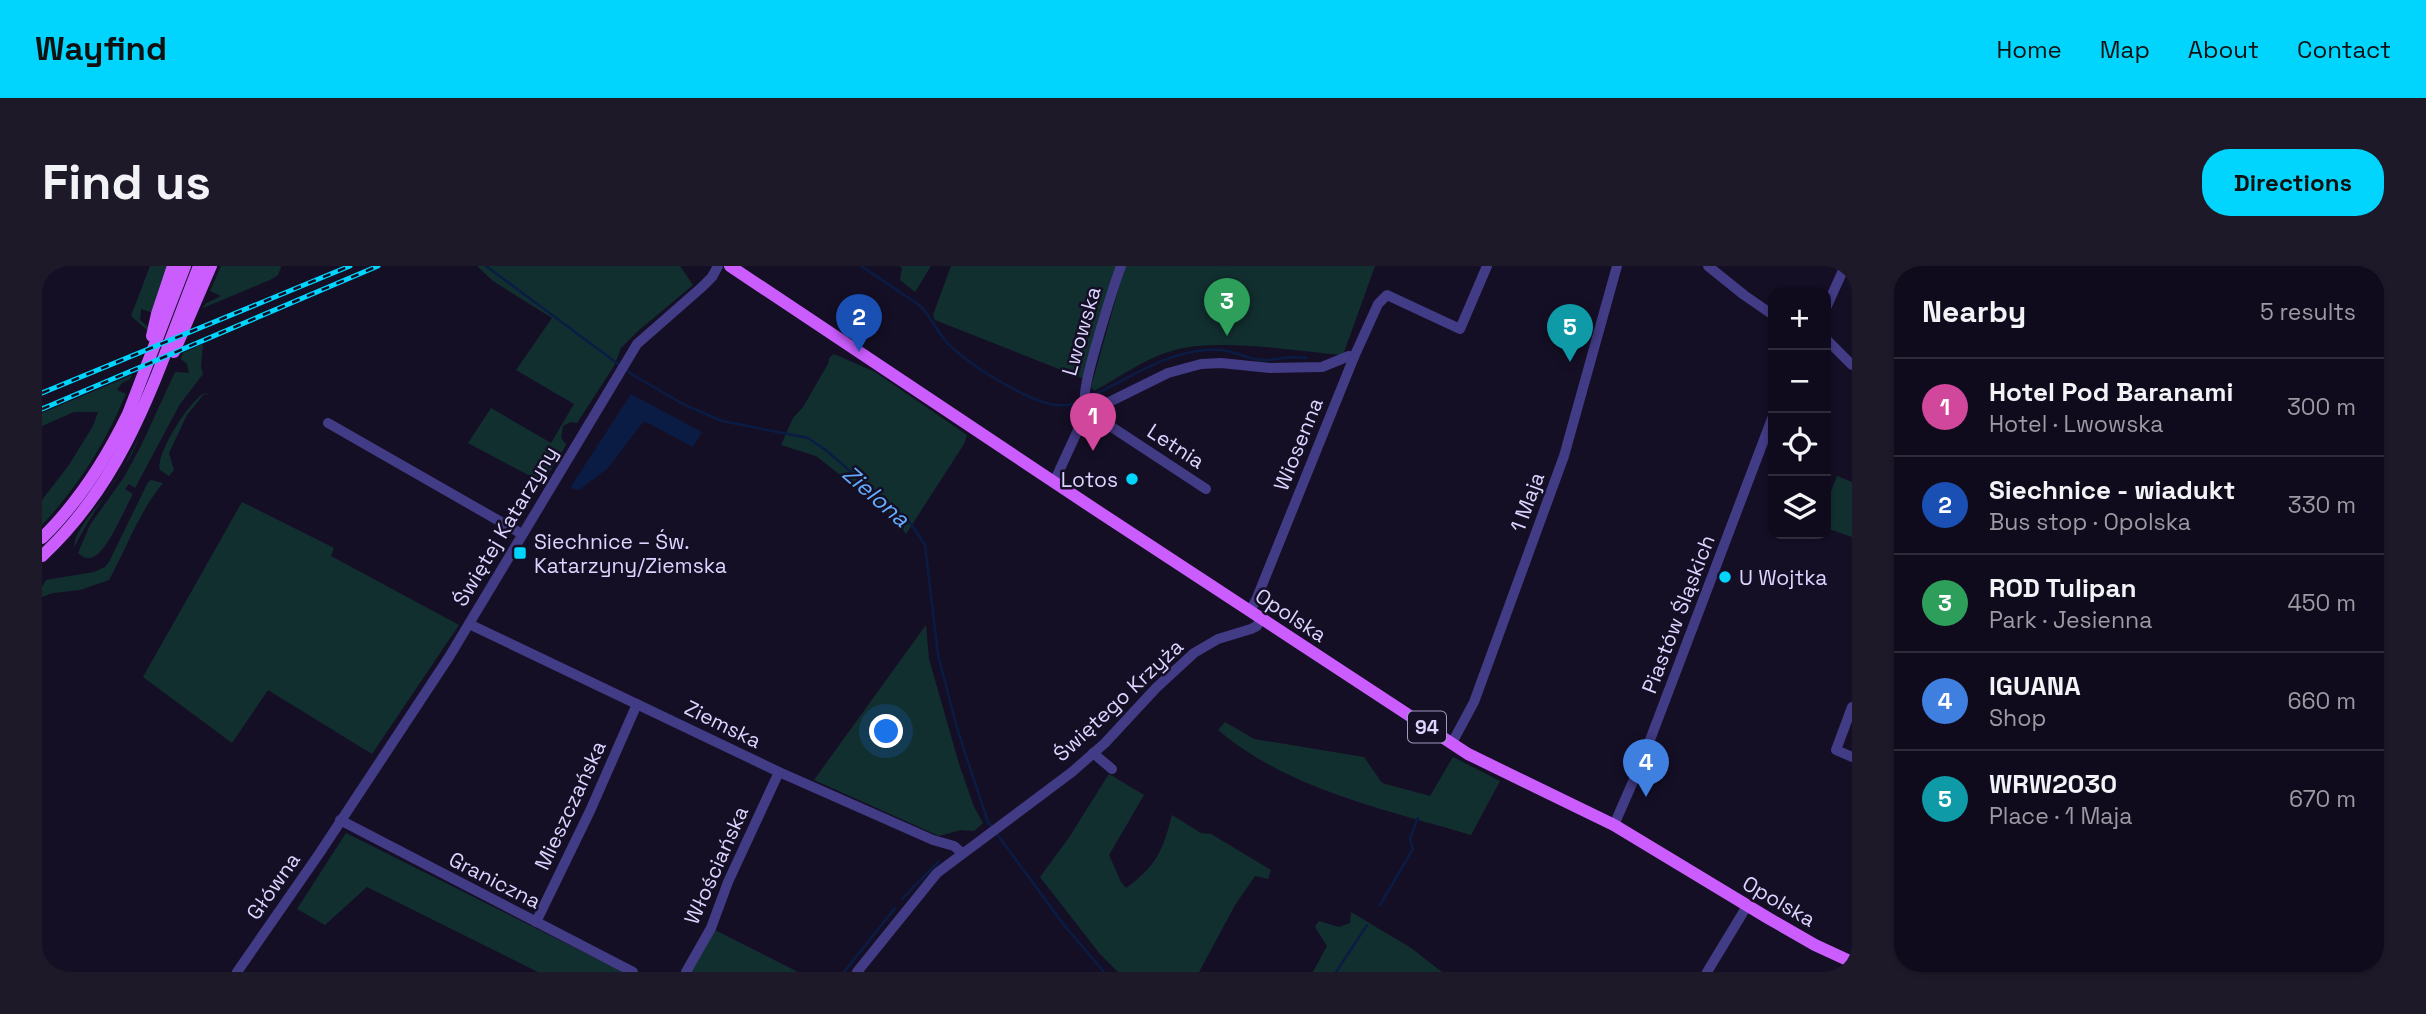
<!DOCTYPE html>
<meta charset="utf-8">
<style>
body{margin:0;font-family:"Space Grotesk",sans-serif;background:#1e1929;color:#f1f3f6}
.controls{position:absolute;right:21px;top:21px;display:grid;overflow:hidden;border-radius:14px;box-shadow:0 2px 5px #0004}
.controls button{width:63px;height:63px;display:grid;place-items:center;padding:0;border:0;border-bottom:2px solid #302b3b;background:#100b1c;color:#f1f3f6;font:35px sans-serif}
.you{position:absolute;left:845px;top:466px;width:24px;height:24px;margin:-18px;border:5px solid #fff;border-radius:50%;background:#1a73e8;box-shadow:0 0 0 10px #1a73e833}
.badge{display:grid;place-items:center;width:46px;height:46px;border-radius:50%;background:#02d5fd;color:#fff;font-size:23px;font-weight:700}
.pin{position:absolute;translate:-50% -58px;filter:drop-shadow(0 2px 4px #0008)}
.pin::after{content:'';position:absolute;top:37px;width:24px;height:21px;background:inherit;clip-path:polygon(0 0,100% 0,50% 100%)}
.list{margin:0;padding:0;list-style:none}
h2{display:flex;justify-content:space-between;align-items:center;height:91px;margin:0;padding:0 28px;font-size:30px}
h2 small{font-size:23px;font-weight:400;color:#9c9ba3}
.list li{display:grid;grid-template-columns:46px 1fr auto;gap:21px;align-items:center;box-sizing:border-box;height:98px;padding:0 28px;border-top:2px solid #302b3b}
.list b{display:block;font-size:26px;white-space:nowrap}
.list p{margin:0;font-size:23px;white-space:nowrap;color:#9c9ba3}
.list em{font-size:23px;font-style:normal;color:#9c9ba3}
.icon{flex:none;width:38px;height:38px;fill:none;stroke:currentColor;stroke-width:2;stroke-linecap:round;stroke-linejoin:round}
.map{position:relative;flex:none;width:1810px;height:706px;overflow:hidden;border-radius:28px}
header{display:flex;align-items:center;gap:42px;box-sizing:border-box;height:98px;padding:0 35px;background:#02d5fd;color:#111}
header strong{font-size:33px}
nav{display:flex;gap:38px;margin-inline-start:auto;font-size:24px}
.intro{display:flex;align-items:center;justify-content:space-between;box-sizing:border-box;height:168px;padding:0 42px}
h1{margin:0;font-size:49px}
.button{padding:18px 32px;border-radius:28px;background:#02d5fd;color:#111;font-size:24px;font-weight:700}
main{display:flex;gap:42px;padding:0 42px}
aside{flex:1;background:#100b1c;border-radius:28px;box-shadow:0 2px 5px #0004}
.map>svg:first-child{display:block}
</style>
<header>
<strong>Wayfind</strong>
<nav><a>Home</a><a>Map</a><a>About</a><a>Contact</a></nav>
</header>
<div class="intro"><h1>Find us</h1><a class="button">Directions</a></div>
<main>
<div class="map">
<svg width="1810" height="706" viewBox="0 0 1810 706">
<rect width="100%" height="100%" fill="#150f26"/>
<g fill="#122f30">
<path d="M108,0H127L111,47L99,43L98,54L106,61L105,64L89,50Z"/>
<path d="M179,0H239V1L236,9L228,14L161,42L163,38L179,30L168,25Z"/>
<path d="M435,0H638L651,19L596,65L579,82L572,100L535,157L529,156L521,160L519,171L524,179L501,217L426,177L449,142L509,177L532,138L474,104L510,52L451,15Z"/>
<path d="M857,0H889L873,26L858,14L860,2Z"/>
<path d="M909,0H1074L1052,69L1042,113L893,54L891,49Z"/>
<path d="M1083,0H1333L1301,89C1252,85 1174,71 1129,85C1102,93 1076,112 1052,125L1049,121Z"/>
<path d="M161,78L159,101L161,108L138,138L93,222L87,218L83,223L91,228C83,242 65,286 51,291C45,294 41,291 36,287L48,259L82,211L99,180L133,106L147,107L145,98L139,93L141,87Z"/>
<path d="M792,88L833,106L925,169L922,178L864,268L851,250L774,190L739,179L751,152L761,141L786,98L787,92Z"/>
<path d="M127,104L90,188L46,256L32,281C32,265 56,240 66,226C92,188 109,145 127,104Z"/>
<path d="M90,109L88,113L80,117L75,124L84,128C62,179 38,218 0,259V234L27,199L51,160L56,146H32L0,160V147Z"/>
<path d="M163,127L167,129L162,128L145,149L127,187L132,204L127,210L118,204C113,189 148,133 163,127Z"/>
<path d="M1795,210L1810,216V271L1784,262V238Z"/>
<path d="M109,214L121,217C97,246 85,281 67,314L38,324L11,327L0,331V321L4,314L52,306L63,301L67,296L106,216Z"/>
<path d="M200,236L292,282L289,290L417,359L330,488L226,424L190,477L101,411Z"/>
<path d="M884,359L887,393L917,498L932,541L941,557L932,565L919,564L897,570L772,514Z"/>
<path d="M1183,456L1212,473L1322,491L1340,517L1388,530L1411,491L1458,515L1429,569C1342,543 1247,524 1176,464Z"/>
<path d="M1067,508L1102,529L1067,589L1079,616L1084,622C1115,600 1121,584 1130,549L1159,567L1169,568L1229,604L1226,613L1213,610L1193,639L1157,706H1076L1058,688L998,611L1026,573Z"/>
<path d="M304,567L581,706H496L325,621L283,659L255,643Z"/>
<path d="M1309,646L1369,682L1400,706H1271L1285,680L1273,661L1277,655L1297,661L1308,657Z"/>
<path d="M669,662L756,706H647Z"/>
</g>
<path fill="#0a1c44" d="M589,128L660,166L651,181L602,155L565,203L537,224L528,222Z"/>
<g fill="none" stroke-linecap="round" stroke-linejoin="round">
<g stroke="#0a1c44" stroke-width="2.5">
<path d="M444,0L591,109L641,138L680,155L766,172L785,185L869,258L883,279L896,389L915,462L946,556L951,562"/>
<path d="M819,0L877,39C888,49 893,62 903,74C921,96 977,129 1004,137C1014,140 1022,140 1031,138"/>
<path d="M1054,128C1094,108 1133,81 1179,84C1194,85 1206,94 1221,94C1236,94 1248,89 1264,92"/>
<path d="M955,568L1022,659L1062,706"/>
<path d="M860,633L897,595"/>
<path d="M1338,639L1371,583L1368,573L1376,552"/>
<path d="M802,706L853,642"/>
<path d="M1294,706L1325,659"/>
</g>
<g stroke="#423b85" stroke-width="10">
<path d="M1079,0C1072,19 1040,119 1043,132C1045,141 1052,148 1059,154L1164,223"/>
<path d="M1666,0L1702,29L1731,49"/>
<path d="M1784,42L1803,0"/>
<path d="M1784,73L1810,99"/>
<path d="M286,157L480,268"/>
<path d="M1012,216L1035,166L1049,145L1126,107L1159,98L1179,97L1228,102L1280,101L1307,90L1312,91"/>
<path d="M1208,345L1214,334L1312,91L1336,38L1345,29L1418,63L1445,0"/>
<path d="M427,358L737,506L891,574L912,580L920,587"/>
<path d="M1810,441L1794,484L1810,491"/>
<path d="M1410,477L1432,436L1522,190L1575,0"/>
<path d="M1051,487L1070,503"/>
<path d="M298,554L591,706"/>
<path d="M1572,559L1600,495L1731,150"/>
<path d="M494,656L548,545L595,438"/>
<path d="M195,706L277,588L407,391L595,78L660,21L670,11L676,0"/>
<path d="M644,706L669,662L686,616L737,506"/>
<path d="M815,706L895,607L1030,506L1063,477L1114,422L1152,387L1176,373L1209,363L1215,360L1219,352"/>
<path d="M1665,706L1705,640"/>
</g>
<g stroke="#cb5dfe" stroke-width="12">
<path d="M688,0L1051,242L1426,488L1572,559L1726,652L1773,679L1810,696"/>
<path d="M110,70L115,48L131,0"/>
<path d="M132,86L169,0"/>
<path d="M0,272C37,236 63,195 86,148L143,0"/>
<path d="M0,290C86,210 115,106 157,0"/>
</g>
<defs>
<g id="rail">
<path d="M0,127L308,0"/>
<path d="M0,143L336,0"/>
</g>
</defs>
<use href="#rail" stroke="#02d5fd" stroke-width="5"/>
<use href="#rail" stroke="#150f26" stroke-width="2.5" stroke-dasharray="8" stroke-linecap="butt"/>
</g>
<g fill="#02d5fd" stroke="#150f26" stroke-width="2.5">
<circle cx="1090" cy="213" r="7"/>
<rect x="471" y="280" width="14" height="14" rx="3.5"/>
<circle cx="1683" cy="311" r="7"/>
</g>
<g text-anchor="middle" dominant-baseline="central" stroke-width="5" stroke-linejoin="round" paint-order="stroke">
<rect fill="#150f26" stroke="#a09abe" stroke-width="2" x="1366" y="445.5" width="38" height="31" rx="5"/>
<g font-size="19" font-weight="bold" fill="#dcd5ff">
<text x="1385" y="461">94</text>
</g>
<g font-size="21" fill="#dcd5ff" stroke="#150f26">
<text transform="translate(1039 65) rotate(-74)">Lwowska</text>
<text transform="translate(1256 178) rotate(-68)">Wiosenna</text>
<text transform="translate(1134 180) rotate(33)">Letnia</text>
<text transform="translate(1485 236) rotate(-70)">1 Maja</text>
<text transform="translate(463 260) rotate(-59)">Świętej Katarzyny</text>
<text transform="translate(1636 348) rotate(-69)">Piastów Śląskich</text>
<text transform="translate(1249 349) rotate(33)">Opolska</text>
<text transform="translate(1076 434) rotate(-43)">Świętego Krzyża</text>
<text transform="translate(681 458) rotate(26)">Ziemska</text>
<text transform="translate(528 539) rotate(-65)">Mieszczańska</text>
<text transform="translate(674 599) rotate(-66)">Włościańska</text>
<text transform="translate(453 614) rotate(27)">Graniczna</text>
<text transform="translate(231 620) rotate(-55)">Główna</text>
<text transform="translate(1737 635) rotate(30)">Opolska</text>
</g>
<g font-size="21" fill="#dcd5ff" stroke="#150f26" text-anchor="start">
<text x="1076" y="213" text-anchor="end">Lotos</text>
<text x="492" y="275">Siechnice – Św.<tspan x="492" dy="24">Katarzyny/Ziemska</tspan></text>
<text x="1697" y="311">U Wojtka</text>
</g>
<g font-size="23" font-style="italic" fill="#63adfe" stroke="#150f26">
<text transform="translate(834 230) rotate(41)">Zielona</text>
</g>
</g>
</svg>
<div class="controls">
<button>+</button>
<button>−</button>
<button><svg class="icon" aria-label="locate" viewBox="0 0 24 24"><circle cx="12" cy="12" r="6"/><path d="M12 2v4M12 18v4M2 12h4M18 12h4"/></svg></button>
<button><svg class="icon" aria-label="layers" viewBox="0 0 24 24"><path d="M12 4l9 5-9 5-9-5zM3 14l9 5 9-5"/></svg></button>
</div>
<div class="you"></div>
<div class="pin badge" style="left:1051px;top:185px;background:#d1479c">1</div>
<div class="pin badge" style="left:817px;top:86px;background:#1a4fb4">2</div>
<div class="pin badge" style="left:1185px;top:70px;background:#2e9e5b">3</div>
<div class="pin badge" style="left:1604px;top:531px;background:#3f7fe0">4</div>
<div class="pin badge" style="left:1528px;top:96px;background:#0f9aa8">5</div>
</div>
<aside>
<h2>Nearby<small>5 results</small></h2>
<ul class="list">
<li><span class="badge" style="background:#d1479c">1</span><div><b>Hotel Pod Baranami</b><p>Hotel · Lwowska</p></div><em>300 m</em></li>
<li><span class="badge" style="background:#1a4fb4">2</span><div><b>Siechnice - wiadukt</b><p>Bus stop · Opolska</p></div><em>330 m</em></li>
<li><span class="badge" style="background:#2e9e5b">3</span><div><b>ROD Tulipan</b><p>Park · Jesienna</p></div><em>450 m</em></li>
<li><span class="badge" style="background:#3f7fe0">4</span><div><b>IGUANA</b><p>Shop</p></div><em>660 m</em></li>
<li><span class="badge" style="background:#0f9aa8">5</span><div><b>WRW2030</b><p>Place · 1 Maja</p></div><em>670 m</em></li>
</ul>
</aside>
</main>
